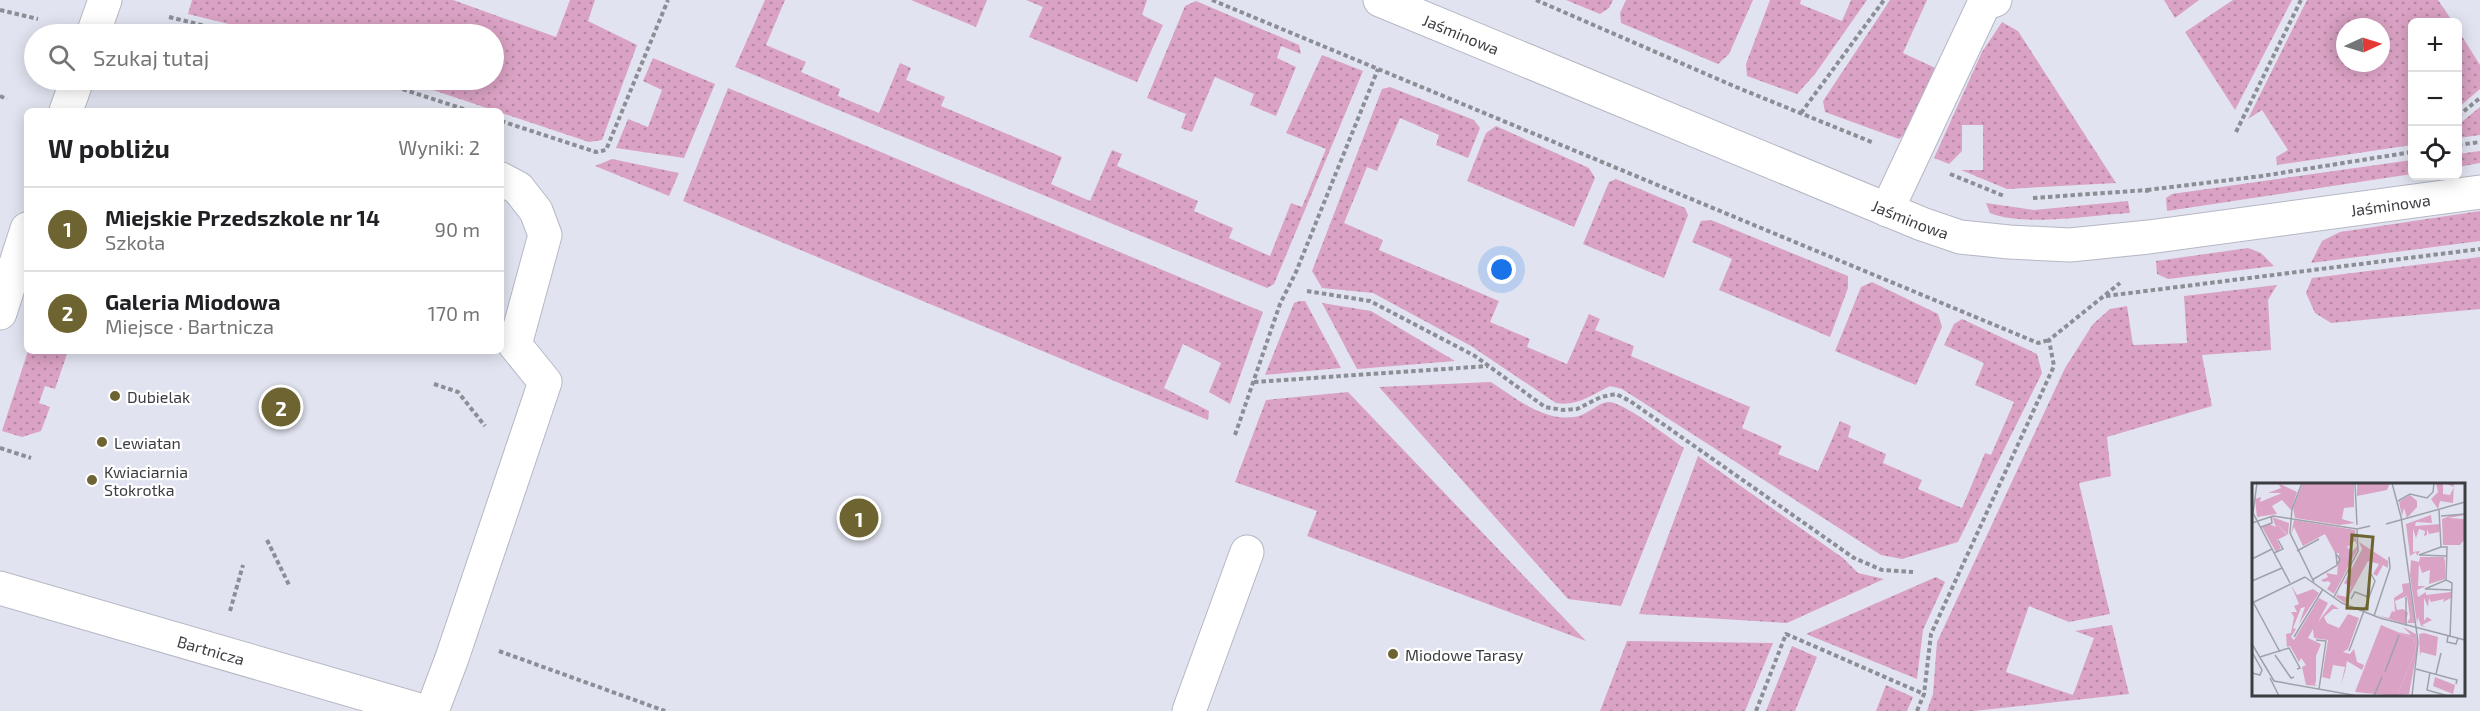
<!DOCTYPE html>
<html lang="pl">
<meta charset="utf-8">
<style>
body{margin:0;font-family:"Exo 2",sans-serif;background:#f2f2f2;color:#202124}
.controls{position:absolute;right:18px;top:18px;display:grid;overflow:hidden;border-radius:9px;box-shadow:0 3px 15px #0003}
.controls button{width:54px;height:54px;display:grid;place-items:center;padding:0;border:0;border-bottom:2px solid #e0e0e0;background:#fff;color:#202124;font:30px sans-serif}
.compass{position:absolute;left:2336px;top:18px;width:54px;height:54px;border-radius:50%;background:#fff;box-shadow:0 3px 15px #0003;rotate:86deg}
.you{position:absolute;left:1502px;top:270px;width:21px;height:21px;margin:-15px;border:4px solid #fff;border-radius:50%;background:#1a73e8;box-shadow:0 0 0 9px #1a73e833}
.badge{display:grid;place-items:center;width:39px;height:39px;border-radius:50%;background:#6e6431;color:#fff;font-size:20px;font-weight:700}
.pin{position:absolute;translate:-50% -50%;border:3px solid #fff;box-shadow:0 2px 6px #0006}
.list{margin:0;padding:0;list-style:none}
h2{display:flex;justify-content:space-between;align-items:center;height:78px;margin:0;padding:0 24px;font-size:26px}
h2 small{font-size:20px;font-weight:400;color:#757577}
.list li{display:grid;grid-template-columns:39px 1fr auto;gap:18px;align-items:center;box-sizing:border-box;height:84px;padding:0 24px;border-top:2px solid #e0e0e0}
.list b{display:block;font-size:22px;white-space:nowrap}
.list p{margin:0;font-size:20px;white-space:nowrap;color:#757577}
.list em{font-size:20px;font-style:normal;color:#757577}
.icon{flex:none;width:33px;height:33px;fill:none;stroke:currentColor;stroke-width:2;stroke-linecap:round;stroke-linejoin:round}
.map{position:relative;flex:none;width:2480px;height:711px;overflow:hidden}
.search{position:absolute;background:#fff;box-shadow:0 3px 15px #0003;left:24px;top:24px;width:480px;height:66px;display:flex;align-items:center;gap:15px;box-sizing:border-box;padding:0 21px;border-radius:33px;color:#757577;font-size:22px}
.panel{position:absolute;background:#fff;box-shadow:0 3px 15px #0003;left:24px;top:108px;width:480px;height:246px;border-radius:9px}
.map>svg:first-child{display:block}
</style>
<div class="map">
<svg width="2480" height="711" viewBox="0 0 2480 711">
<defs>
<pattern id="grass-dots" width="8" height="8" patternUnits="userSpaceOnUse" patternTransform="scale(1.5)"><rect width="8" height="8" fill="#daa2c4"/><path d="M2 2h.1M6 6h.1" fill="none" stroke="#b285a1" stroke-width="1.8" stroke-linecap="round"/></pattern>
</defs>
<rect width="100%" height="100%" fill="#e1e4f0"/>
<g fill="url(#grass-dots)" fill-rule="evenodd">
<path d="M192,0H453L556,37L570,0H595L588,21L637,45L602,140L589,142L403,80H494V34H269L188,14Z"/>
<path d="M765,0H785L766,45L806,62L801,72L840,89L838,96L879,113L900,63L911,68L906,80L945,97L941,106L1062,157L1051,184L1090,201L1112,150L1122,154L1117,166L1198,201L1194,211L1233,228L1229,238L1270,256L1291,203L1302,207L1326,149L1286,133L1322,55L1363,71L1274,284L1267,288L735,67Z"/>
<path d="M911,0H987L976,27Z"/>
<path d="M1026,0H1147L1142,15L1163,25L1137,82L1029,37L1043,7Z"/>
<path d="M1566,0H1613L1609,8L1600,14Z"/>
<path d="M1626,0H1753L1729,54L1718,64L1621,23L1620,13Z"/>
<path d="M1770,0H1801L1800,4L1842,21L1851,0H1867L1815,74L1797,94L1747,76L1746,64Z"/>
<path d="M1890,0H1927L1903,53L1942,71L1918,123L1899,139L1825,112L1823,101Z"/>
<path d="M2164,0H2199L2175,18Z"/>
<path d="M2233,0H2292L2235,110L2185,32Z"/>
<path d="M2307,0H2438L2453,22H2412V145L2277,165L2276,157L2288,150L2262,110L2248,119ZM2345,27H2381V63H2345Z"/>
<path d="M1196,1L1299,45L1301,54L1281,46L1277,58L1296,67L1276,116L1250,105L1254,94L1215,77L1192,132L1181,128L1186,114L1147,98L1185,6Z"/>
<path d="M2002,22L2018,31L2116,183L2007,189L1961,170H1983V125H1962V151L1949,164L1934,158L1982,52Z"/>
<path d="M2458,30L2480,65V89L2458,108Z"/>
<path d="M653,58L715,84L684,158L616,148L628,119L648,127L662,90L643,81Z"/>
<path d="M1390,87L1474,120L1480,128L1468,158L1436,145L1439,135L1400,118L1377,171L1367,167L1344,223L1383,240L1379,250L1499,301L1490,322L1530,339L1527,347L1567,364L1589,314L1600,319L1595,330L1634,346L1631,356L1750,407L1742,428L1782,446L1778,454L1818,471L1840,421L1851,426L1848,437L1886,454L1883,463L1922,480L1918,489L1962,508L1985,453L1991,455L2014,402L1975,385L1984,363L1944,345L1954,324L1962,319L2037,354L2042,373L1958,542L1902,559L1881,555L1622,389L1610,386C1592,395 1576,407 1556,403L1471,346L1373,293L1322,288L1312,271L1382,89Z"/>
<path d="M728,88L1263,312L1230,404L1209,392L1221,363L1183,344L1164,388L1209,411L1208,420L683,201Z"/>
<path d="M2480,107V135L2458,138V125Z"/>
<path d="M1496,126L1589,168L1595,178L1574,227L1467,181L1486,133Z"/>
<path d="M2480,151V163L2458,167V154Z"/>
<path d="M612,159L679,173L669,196L595,166Z"/>
<path d="M2412,160V174L2167,211L2166,198L2172,194Z"/>
<path d="M1616,179L1685,208L1688,215L1664,278L1583,244L1609,182Z"/>
<path d="M2128,201L2130,213C2093,215 2023,227 1990,213L1986,203L2034,210Z"/>
<path d="M2480,211V241L2311,263L2322,241L2340,232Z"/>
<path d="M1711,220L1848,276V288L1830,337L1719,290L1732,259L1692,242L1701,221Z"/>
<path d="M2248,248L2261,253L2274,266L2168,279L2157,274L2156,261Z"/>
<path d="M2480,257V309L2331,323L2315,313L2306,293L2312,278Z"/>
<path d="M1872,282L1938,314L1942,327L1916,385L1835,351L1861,287Z"/>
<path d="M2277,285L2268,300L2271,350L2202,355L2212,406L2107,437L2111,476L2079,483L2110,614L2069,622L2029,606L2006,672L2073,695L2094,638L2075,631L2112,625L2129,694L1974,711H1927L1933,694L1937,642L2065,368L2093,324L2110,309L2127,306L2133,345L2187,343L2184,296Z"/>
<path d="M1299,301H1305L1341,368L1265,375L1294,303Z"/>
<path d="M1322,303L1371,311L1455,361L1357,369Z"/>
<path d="M28,351H68L55,389L45,386L39,403L50,407L41,431L22,437L2,431Z"/>
<path d="M1491,382C1517,399 1546,424 1579,416C1589,413 1599,402 1609,402C1625,403 1668,437 1684,448L1621,606L1568,599L1379,387Z"/>
<path d="M1348,392L1586,641L1307,536L1317,511L1235,482L1266,400Z"/>
<path d="M1698,456L1843,558L1858,573L1884,579L1787,623L1639,614Z"/>
<path d="M1936,577L1945,582L1923,630L1917,679L1806,634Z"/>
<path d="M1627,641L1773,643L1745,711H1600Z"/>
<path d="M1792,646L1817,657L1795,711H1766Z"/>
<path d="M1886,685L1913,697L1907,711H1876Z"/>
</g>
<g fill="none" stroke-linecap="round" stroke-linejoin="round">
<defs>
<g id="minor">
<path id="s1" d="M1380,0L1922,224L1960,237L2009,242L2070,245L2149,237L2480,192"/>
<path d="M93,34L105,0"/>
<path d="M66,111L77,80"/>
<path d="M1887,210L1984,4L1995,0"/>
<path d="M0,313L27,229"/>
<path id="s2" d="M0,588L423,711"/>
<path d="M432,711L452,658L545,382L515,345L545,235L536,211L518,188L501,179"/>
<path d="M1189,711L1247,552"/>
</g>
</defs>
<use href="#minor" stroke="#b5b8c4" stroke-width="35"/>
<g stroke="#8c8e96" stroke-width="4" stroke-dasharray="4.5 3" stroke-linecap="butt">
<path d="M1212,0L2038,343L2049,340"/>
<path d="M1536,0L1736,87L1874,143"/>
<path d="M0,10L38,19"/>
<path d="M169,17L239,34"/>
<path d="M374,80L470,111"/>
<path d="M0,96L7,99"/>
<path d="M1801,113L1884,0"/>
<path d="M2458,116L2480,98"/>
<path d="M501,121L596,152L606,150L668,0"/>
<path d="M2236,132L2301,0"/>
<path d="M2458,145L2480,142"/>
<path d="M1950,174L2004,196"/>
<path d="M2147,190L2262,176L2412,152"/>
<path d="M2033,198L2147,190V194"/>
<path d="M1307,291L1370,301L1475,356L1545,407L1563,410L1577,409L1601,397L1616,394L1630,401L1854,558L1882,570L1913,572"/>
<path d="M2106,296L2480,249"/>
<path d="M1254,382L1488,366"/>
<path d="M434,384L458,392L485,426"/>
<path d="M1235,435L1280,304L1296,272L1378,69"/>
<path d="M0,448L31,458"/>
<path d="M267,540L289,585"/>
<path d="M230,611L243,565"/>
<path d="M499,651L665,711"/>
<path d="M1756,711L1786,634L1924,694"/>
<path d="M1917,711L1924,694L1931,634L2054,366L2049,340L2120,283"/>
</g>
<use href="#minor" stroke="#fff" stroke-width="33"/>
</g>
<g fill="#6e6431" stroke="#fff" stroke-width="2">
<circle cx="115" cy="396" r="6"/>
<circle cx="102" cy="442" r="6"/>
<circle cx="92" cy="480" r="6"/>
<circle cx="1393" cy="654" r="6"/>
</g>
<g text-anchor="middle" dominant-baseline="central" stroke-width="4.5" stroke-linejoin="round" paint-order="stroke">
<g font-size="16" fill="#3b3d41" stroke="#fff">
<text stroke="none"><textPath href="#s1" startOffset="88">Jaśminowa</textPath></text>
<text stroke="none"><textPath href="#s1" startOffset="1060">Jaśminowa</textPath></text>
<text stroke="none"><textPath href="#s1" startOffset="574">Jaśminowa</textPath></text>
<text stroke="none"><textPath href="#s2" startOffset="220">Bartnicza</textPath></text>
</g>
<g font-size="16" fill="#3b3d41" stroke="#fff" text-anchor="start">
<text x="127" y="396">Dubielak</text>
<text x="114" y="442">Lewiatan</text>
<text x="104" y="471">Kwiaciarnia<tspan x="104" dy="18">Stokrotka</tspan></text>
<text x="1405" y="654">Miodowe Tarasy</text>
</g>
</g>
<g transform="translate(2252 483)">
<rect width="213" height="213" fill="#e1e4f0"/>
<path d="M26,0L45,9L39,27L30,17L20,23L25,31L5,34L3,16L9,14L8,19L30,10H16L29,5ZM51,0H102V24L92,25L90,36L103,40L88,42L43,35L41,25ZM138,0L135,7L105,13V1ZM184,0L191,1V11L198,12L202,4L192,0H202L201,20L188,18L186,26L179,16L186,9ZM158,12L165,18V24L155,35L152,25L150,33L147,19ZM179,32L180,40L164,39L163,43L188,41L187,49L177,51L175,46V52L172,53L173,48L167,46L164,55L161,46V69L168,68L165,73L164,69L158,73L154,41ZM200,32H213L196,35L213,36V61L212,57L208,62H191L190,36ZM20,34L37,40L36,52L23,39L35,52L25,57L29,65L24,69L10,44L17,41L24,44ZM42,37L103,47L105,62L103,58L95,64L100,69L105,63V67L82,111L75,106L79,100L76,98L72,99L69,97L76,94L74,90L85,92L87,70H83L73,51L51,63L42,44L39,52ZM107,59L136,78V85L131,82L125,93L121,91L127,81L116,78L93,120L84,114L87,109L86,112L94,114L97,109L99,104L92,100L110,66ZM168,74H192L193,79V96L177,101L178,87L170,90L167,81L166,103H174L165,107L166,114L174,109V112L199,109V115L191,119L192,116L179,119L177,115L176,124L172,115V138L175,134L180,137L170,142L174,144L169,143L166,134L165,140L158,92L159,77L167,79ZM157,100L163,140H155L158,135L155,113L143,118L145,127L151,126L156,130L153,141L124,132L137,135L140,128L143,129L142,115L151,109L150,101ZM39,102L45,112L61,106L67,110L47,141L53,124L49,125L41,145L44,146L39,154L42,157L67,115L76,120L66,139L80,121L87,126H81L72,134L75,140L87,145L96,131L107,135L96,166L91,169L98,171L102,166L105,179L112,182L110,187L95,178L93,189L89,201L93,184L81,182L78,196L70,194L76,157L62,155L61,146L56,155L69,161L64,173V197L71,164L63,202L66,203L54,202L50,184L54,182L49,175L47,179L38,163L35,164L34,151L39,150L42,134L39,129H45L42,123L47,121ZM151,144L164,151L166,162L157,211L145,213L164,167L162,156L146,149L159,152ZM172,150L186,154L184,173L169,169L168,173L167,151ZM183,194L203,202L201,211L181,203Z" fill="#daa2c4"/>
<path d="M129,142L162,156L164,167L145,213L103,209Z" fill="#daa2c4"/>
<path fill="none" stroke="#9fa1aa" stroke-width="1.5" d="M5,0L1,30L38,100M50,0L40,26L38,50L62,99M103,0L105,42M140,0L149,34L166,159L160,213M146,18L158,11L175,15L181,9L182,0M187,27L189,64H195L194,97L200,100L198,154M189,33L213,31M0,40L21,33L105,46L118,43M134,41L213,19M9,44L20,40L19,33M189,64L167,72L194,73M45,68L67,56M22,70L31,66L26,57M0,76L20,66M53,94L90,120L128,135L213,157M60,97L84,83L85,82L86,80L87,79L88,76L84,71L85,81M194,97L173,106L200,107M0,98L30,85M82,114L106,68L105,46M99,116L103,109L116,114M0,117L28,169M0,120L53,94M122,133L138,85L137,74M154,143V114M196,153L195,159L204,161L206,155M42,154L71,106M64,157L74,158L67,206M0,161L22,198L106,213M97,168L123,98L119,91M0,169L10,187L8,192L0,190M23,172L39,195L42,194M8,174L37,165L48,185L45,186M164,186L205,197L204,201M133,189L147,152M178,189L175,207L196,213M184,191L189,170M18,195L27,213M122,213L130,194"/>
<path fill="#6e6431" fill-opacity="0.15" stroke="#6e6431" stroke-width="3" d="M100,52L121,54L115,126L95,125Z"/>
<rect width="213" height="213" fill="none" stroke="#3b3d41" stroke-width="3"/>
</g>
</svg>
<div class="controls">
<button>+</button>
<button>−</button>
<button><svg class="icon" aria-label="locate" viewBox="0 0 24 24"><circle cx="12" cy="12" r="6"/><path d="M12 2v4M12 18v4M2 12h4M18 12h4"/></svg></button>
</div>
<svg class="compass" viewBox="-18 -18 36 36"><path d="M0-13l5 13h-10z" fill="#e53935"/><path d="M0 13l5-13h-10z" fill="#757577"/></svg>
<div class="you"></div>
<div class="pin badge" style="left:859px;top:518px">1</div>
<div class="pin badge" style="left:281px;top:407px">2</div>
<div class="search"><svg class="icon" aria-label="search" viewBox="0 0 24 24"><circle cx="10" cy="10" r="6"/><path d="M15 15l6 6"/></svg>Szukaj tutaj</div>
<section class="panel">
<h2>W pobliżu<small>Wyniki: 2</small></h2>
<ul class="list">
<li><span class="badge">1</span><div><b>Miejskie Przedszkole nr 14</b><p>Szkoła</p></div><em>90 m</em></li>
<li><span class="badge">2</span><div><b>Galeria Miodowa</b><p>Miejsce · Bartnicza</p></div><em>170 m</em></li>
</ul>
</section>
</div>
